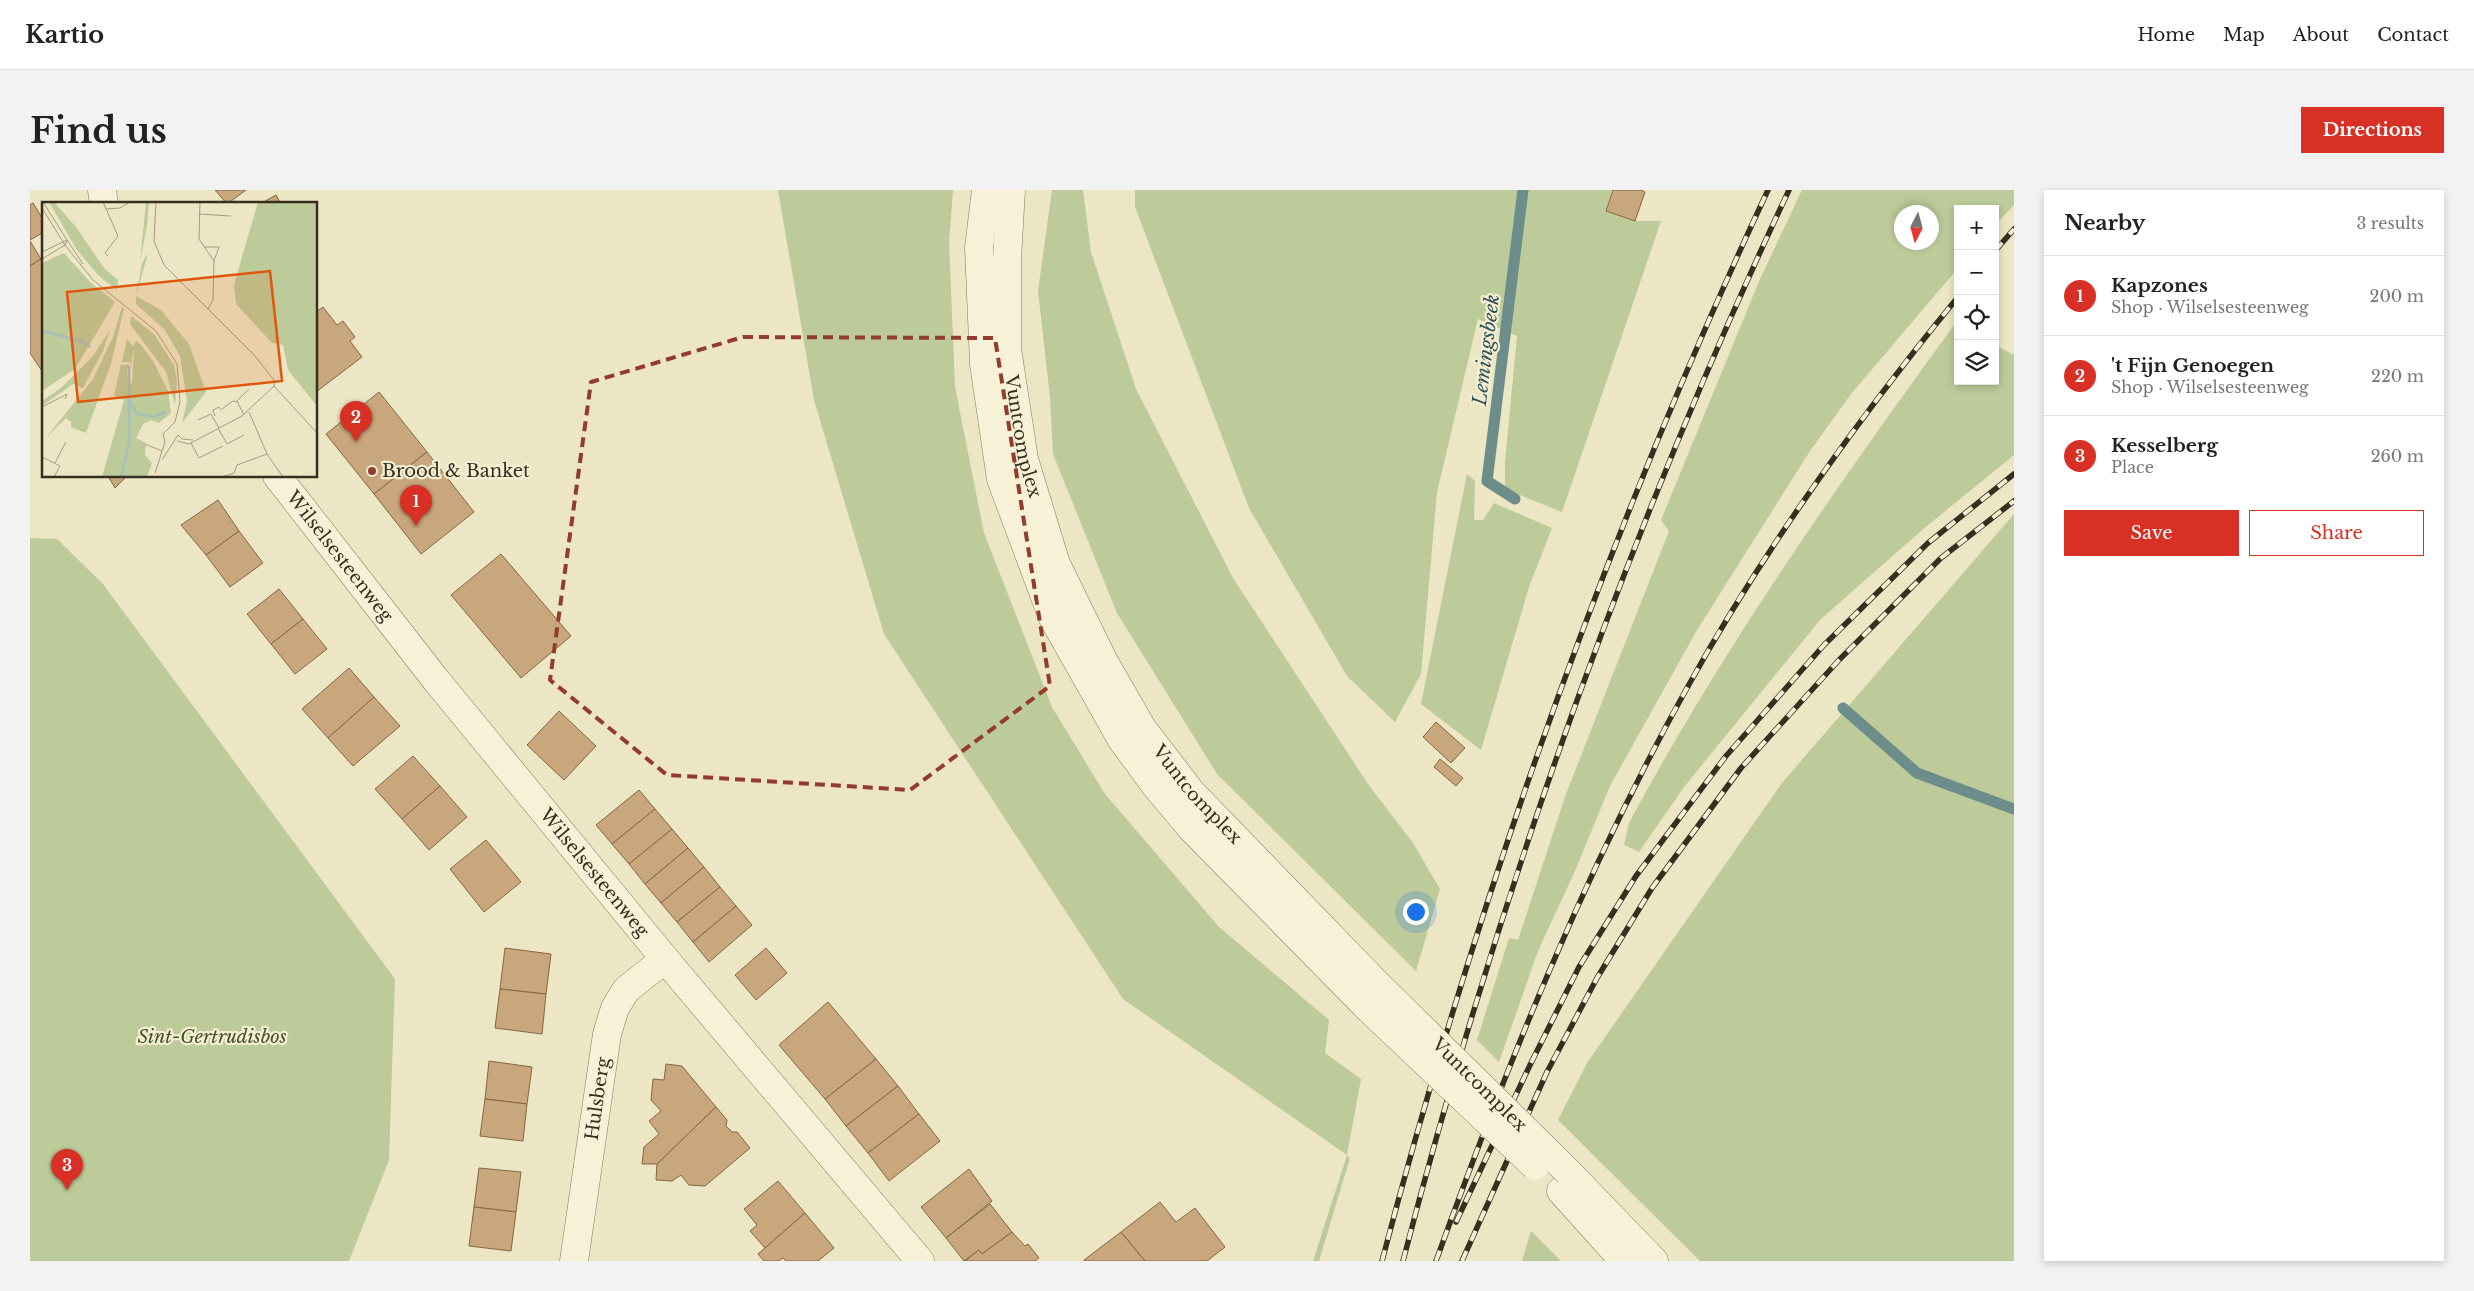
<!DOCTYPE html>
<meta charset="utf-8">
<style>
body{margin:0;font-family:"Libre Baskerville",serif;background:#f2f2f2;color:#222}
.controls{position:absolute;right:15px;top:15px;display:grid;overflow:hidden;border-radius:0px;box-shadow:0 2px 8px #0003}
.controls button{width:45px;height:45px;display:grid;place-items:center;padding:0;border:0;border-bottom:1px solid #e0e0e0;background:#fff;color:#222;font:25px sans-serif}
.compass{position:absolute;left:1864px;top:15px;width:45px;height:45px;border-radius:50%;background:#fff;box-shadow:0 2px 8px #0003;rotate:186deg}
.you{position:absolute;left:1385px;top:721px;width:18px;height:18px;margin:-12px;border:4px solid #fff;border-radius:50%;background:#1a73e8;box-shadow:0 0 0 8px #1a73e833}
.badge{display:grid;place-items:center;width:32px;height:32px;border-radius:50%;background:#d93025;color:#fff;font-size:16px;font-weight:700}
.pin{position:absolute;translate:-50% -41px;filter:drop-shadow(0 1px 2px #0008)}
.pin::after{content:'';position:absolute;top:26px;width:18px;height:15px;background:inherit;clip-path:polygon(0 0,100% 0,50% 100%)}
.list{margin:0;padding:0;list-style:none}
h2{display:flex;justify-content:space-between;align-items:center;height:65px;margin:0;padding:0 20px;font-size:21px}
h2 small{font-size:16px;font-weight:400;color:#767676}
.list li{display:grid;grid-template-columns:32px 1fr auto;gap:15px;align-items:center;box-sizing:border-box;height:80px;padding:0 20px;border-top:1px solid #e0e0e0}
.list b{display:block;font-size:19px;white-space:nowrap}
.list p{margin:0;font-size:16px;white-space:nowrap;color:#767676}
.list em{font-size:16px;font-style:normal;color:#767676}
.actions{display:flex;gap:10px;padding:15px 20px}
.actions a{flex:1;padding:11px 0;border:1px solid #d93025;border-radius:0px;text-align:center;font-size:18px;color:#d93025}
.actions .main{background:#d93025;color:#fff}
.icon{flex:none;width:28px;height:28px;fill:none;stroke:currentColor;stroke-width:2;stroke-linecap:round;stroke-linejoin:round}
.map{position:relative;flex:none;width:1984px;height:1071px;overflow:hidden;border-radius:0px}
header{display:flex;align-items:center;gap:30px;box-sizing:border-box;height:70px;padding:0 25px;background:#fff;border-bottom:1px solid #e0e0e0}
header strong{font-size:24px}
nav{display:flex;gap:28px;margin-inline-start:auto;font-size:18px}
.intro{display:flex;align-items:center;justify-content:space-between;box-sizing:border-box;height:120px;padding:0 30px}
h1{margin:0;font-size:35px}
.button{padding:12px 22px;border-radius:0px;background:#d93025;color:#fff;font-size:18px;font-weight:700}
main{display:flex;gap:30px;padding:0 30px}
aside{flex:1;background:#fff;border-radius:0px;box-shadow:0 2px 8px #0003}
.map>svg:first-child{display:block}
</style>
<header>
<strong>Kartio</strong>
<nav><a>Home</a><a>Map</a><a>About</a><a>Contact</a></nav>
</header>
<div class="intro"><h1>Find us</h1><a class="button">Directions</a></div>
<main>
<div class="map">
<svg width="1984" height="1071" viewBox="0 0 1984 1071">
<rect width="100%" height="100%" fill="#ece6c4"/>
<g fill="#bdca99" fill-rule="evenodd">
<path d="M748,0H923L919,52L925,197L954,343L1022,517L1075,604L1189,737L1299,830L1295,863L1331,889L1317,965L1320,968L1289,1071H1283L1317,965L1093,809L854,444L784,210Z"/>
<path d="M1022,0H1053L1061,62L1106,199L1203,388L1338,594L1383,653L1410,699L1386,781L1187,584L1087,423L1023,264L1020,207L1008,101Z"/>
<path d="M1105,0H1582L1576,21L1605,31H1631L1532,322L1475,299V272L1487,146L1448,129L1407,302L1391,484L1365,532L1317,486L1219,318L1105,17Z"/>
<path d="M1772,0H1984V15L1965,35V19H1928V78L1821,204L1780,261L1667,440L1580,596L1545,681L1508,761L1469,872L1447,850L1479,748L1488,750L1536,604L1639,341L1631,330L1730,89ZM1872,22H1902V52H1872Z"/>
<path d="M1927,131L1928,191H1965V155L1984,165V265L1892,340L1790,430L1654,597L1609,662L1594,655L1599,633C1694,456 1809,293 1927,131Z"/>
<path d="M1437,284L1445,291L1444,330H1453L1464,313L1522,338L1499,397L1451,560L1391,514Z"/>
<path d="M1984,324V1071H1670L1528,930L1557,873L1752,593Z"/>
<path d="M0,348L27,349L73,394L365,789L359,970L319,1071H0Z"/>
<path d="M1501,1041L1531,1071H1492Z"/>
</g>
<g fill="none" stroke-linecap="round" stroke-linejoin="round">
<g stroke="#6d8d8a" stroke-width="11">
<path d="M1485,309L1457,291L1493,0"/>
<path d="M1813,518L1887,583L1984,619"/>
</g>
</g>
<g fill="#c8a77c" stroke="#846642">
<path d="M185,0H216L197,14Z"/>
<path d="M1611,0L1615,2L1605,31L1576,21L1583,0Z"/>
<path d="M246,5L251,14H230Z"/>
<path d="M3,13L14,31V42L0,50V15Z"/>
<path d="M0,51L11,69L0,76Z"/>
<path d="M11,69L14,74V184L0,163V76Z"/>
<path d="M293,117L307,135L313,131L325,147L320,151L332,167L286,202V122Z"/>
<path d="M349,202L397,262L344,304L296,244Z"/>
<path d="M397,262L444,322L391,364L344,304Z"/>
<path d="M78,286H97L85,298Z"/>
<path d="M188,310L209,341L176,365L151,335Z"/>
<path d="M209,341L233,373L200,397L176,365Z"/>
<path d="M471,364L541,446L491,488L421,405Z"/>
<path d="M249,399L273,429L241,454L217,424Z"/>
<path d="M273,429L297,459L265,484L241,454Z"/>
<path d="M319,478L344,507L298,548L272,519Z"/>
<path d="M344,507L370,536L323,576L298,548Z"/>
<path d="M529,521L566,556L534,590L497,555Z"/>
<path d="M1406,532L1435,558L1421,573L1393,547Z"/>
<path d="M383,566L410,596L372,629L345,599Z"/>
<path d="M1410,569L1433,588L1426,596L1404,577Z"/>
<path d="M410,596L437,627L399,660L372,629Z"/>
<path d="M609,600L625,619L582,654L566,635Z"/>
<path d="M625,619L642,639L599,674L582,654Z"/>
<path d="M642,639L658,658L615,694L599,674Z"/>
<path d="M456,650L491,692L454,722L420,679Z"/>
<path d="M658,658L674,677L631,713L615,694Z"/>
<path d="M674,677L690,697L647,732L631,713Z"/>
<path d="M690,697L706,716L663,752L647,732Z"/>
<path d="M706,716L722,735L679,772L663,752Z"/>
<path d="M475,758L521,764L516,804L470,799Z"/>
<path d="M736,758L757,783L726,810L705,785Z"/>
<path d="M470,799L516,804L512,844L465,838Z"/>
<path d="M798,812L846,869L795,909L749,855Z"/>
<path d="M846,869L868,896L816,936L795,909Z"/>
<path d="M459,871L502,877L497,914L455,909Z"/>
<path d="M636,874L652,876L686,917L627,974H612L614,957L629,944L619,931L631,921L621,910L623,889L634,890Z"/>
<path d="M868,896L889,924L838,963L816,936Z"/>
<path d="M455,909L497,914L493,951L450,946Z"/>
<path d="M686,917L697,930L696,936L702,942H707L720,958L675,996L659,995L651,985L642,991L626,990L627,974Z"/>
<path d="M889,924L910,951L859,991L838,963Z"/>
<path d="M449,978L491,982L486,1022L444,1017Z"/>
<path d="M939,979L962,1011L916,1048L891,1017Z"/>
<path d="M748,991L775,1023L735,1058L720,1041L727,1035L714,1019Z"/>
<path d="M1130,1012L1146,1032L1165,1018L1195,1057L1177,1071H1115L1091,1042Z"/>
<path d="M960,1014L982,1042L952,1064L949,1060L934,1071L916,1048Z"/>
<path d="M444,1017L486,1022L481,1061L439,1056Z"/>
<path d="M775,1023L804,1058L788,1071H756L753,1068L749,1071H734L728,1064Z"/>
<path d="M982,1042L995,1056L998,1054L1009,1068L1005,1071H935L949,1060L952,1064Z"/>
<path d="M1091,1042L1115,1071H1054V1070Z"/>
</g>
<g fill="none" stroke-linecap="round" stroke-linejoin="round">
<defs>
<g id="minor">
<path d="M72,0L74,14"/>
<path d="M956,0L949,58L954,174L971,289L1023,428L1092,550L1125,595L1161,638L1337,817"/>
<path id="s1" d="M981,0L977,70V159L994,269L1026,374L1073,470L1112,538L1161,602L1346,793"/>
<path id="s2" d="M247,286L406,490L635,769L890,1071"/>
<path d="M1538,982L1624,1071"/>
<path d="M1531,1001L1594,1071"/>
<path id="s3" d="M544,1071L577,844L585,818L596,800L635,769"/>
</g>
</defs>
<use href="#minor" stroke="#86785b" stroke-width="29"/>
<use href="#minor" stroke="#f7f2d7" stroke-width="28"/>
<defs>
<g id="rail">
<path d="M1965,61L1984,39"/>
<path d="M1426,1032L1500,875L1549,777L1606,686L1696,566L1794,455L1898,353L1984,284"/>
<path d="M1352,1071C1449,703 1577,344 1738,0"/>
<path d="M1373,1071C1469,703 1597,344 1759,0"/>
<path d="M1406,1071C1477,875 1555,681 1657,498C1734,359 1827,230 1928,107"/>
<path d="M1432,1071L1517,882L1567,788L1622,698L1711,578L1809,470L1911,368L1984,311"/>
</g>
</defs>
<use href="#rail" stroke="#362e1f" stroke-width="5.5"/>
<use href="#rail" stroke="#f4efd3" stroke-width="4" stroke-dasharray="11" stroke-linecap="butt"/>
<defs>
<g id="minor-bridge">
<path id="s4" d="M1346,793L1538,982"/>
<path d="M1337,817L1505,976"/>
</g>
</defs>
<use href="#minor-bridge" stroke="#86785b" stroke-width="29" stroke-linecap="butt"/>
<use href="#minor-bridge" stroke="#f7f2d7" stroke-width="28"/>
</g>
<path fill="none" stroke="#923c2e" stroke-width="4" stroke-dasharray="10 6" stroke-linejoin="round" d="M713,147L965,148L1020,496L880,600L637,585L520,490L561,192Z"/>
<circle fill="#923c2e" stroke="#f4efd3" stroke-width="2" cx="342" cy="281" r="5"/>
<g text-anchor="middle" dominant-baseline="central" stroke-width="4.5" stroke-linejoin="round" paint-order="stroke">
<g font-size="18" fill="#362e1f" stroke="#f4efd3">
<text stroke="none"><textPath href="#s1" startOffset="248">Vuntcomplex</textPath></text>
<text stroke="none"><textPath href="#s2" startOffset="102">Wilselsesteenweg</textPath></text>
<text stroke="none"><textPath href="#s1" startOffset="652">Vuntcomplex</textPath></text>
<text stroke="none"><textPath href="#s2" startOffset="508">Wilselsesteenweg</textPath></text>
<text stroke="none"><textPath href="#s4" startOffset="145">Vuntcomplex</textPath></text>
<text stroke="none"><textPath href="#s3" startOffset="164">Hulsberg</textPath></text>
</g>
<g font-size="18" fill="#362e1f" stroke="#f4efd3" text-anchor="start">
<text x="352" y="281">Brood &amp; Banket</text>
</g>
<g font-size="18" font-style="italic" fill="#415226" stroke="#f4efd3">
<text x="182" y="847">Sint-Gertrudisbos</text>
</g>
<g font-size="19" font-style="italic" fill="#2f5255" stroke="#f4efd3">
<text transform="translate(1456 160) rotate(-83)">Lemingsbeek</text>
</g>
</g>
<g transform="translate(12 12)">
<rect width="275" height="275" fill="#ece6c4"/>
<path d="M7,0H12L34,25L62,66L76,78L75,88L57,74L35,48ZM104,0H107L105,24L98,59ZM216,0H275V204L246,168L241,143L230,141L194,102L192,83ZM22,51L48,80L73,100L33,167L0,189V61ZM106,51L94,94L119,108L147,142L164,190L140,221L145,199L138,154L123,128L94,102V94L100,61ZM80,105L82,107L69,162L44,231L29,225V220L24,216L4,236L51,177L71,135ZM89,114L112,132L132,163L135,179L133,203L124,170L88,122ZM68,128L61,149L41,186L31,182L0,204V199L19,186L51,154ZM85,137L91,144L94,139L99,143L111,159L126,189L129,211L117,221L109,218L101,222L94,236L104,241L103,253L110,261L105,275H60L82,198L72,193L79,162L85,164L86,180L90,181L92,145L89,165L88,160H80Z" fill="#bdca99"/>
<path fill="none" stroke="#a6bfbb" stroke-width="2.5" d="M0,129L40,139L48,145M86,196L95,212L111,215L123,210M79,275L87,241V165L84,163"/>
<path fill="none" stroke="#a39c82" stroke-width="1" d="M1,0L25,38M61,0L76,34L63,51L66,54M114,0L112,39L122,63L213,154L232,178V184L275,231M158,0L157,37L172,59L171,98L166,107M0,6L23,43M64,7L78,6L88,0M157,12L189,14M25,38L41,62M23,43L51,78L114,129L135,162L138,200L133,220L121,232L123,240L113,271M162,45H177L172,59M0,50L25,38L23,43L0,57M0,205L25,192L23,197M180,207L191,199L195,200M207,210L225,252L241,275M202,213L195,199L207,187M173,214L171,208L177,205L179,208M156,218L169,212L177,226M176,226L185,242L202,233M136,233L140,237L151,238M135,239L147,242L200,214L232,184M149,241L157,256L181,244M103,242L120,249M0,255L18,264L12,275M120,258L136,233M13,261L24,240M180,275L192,271L195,263L225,252"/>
<path fill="#df570d" fill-opacity="0.15" stroke="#df570d" stroke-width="2.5" d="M228,69L240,179L36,200L25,90Z"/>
<rect width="275" height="275" fill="none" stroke="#362e1f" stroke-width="2.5"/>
</g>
</svg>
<div class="controls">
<button>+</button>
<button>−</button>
<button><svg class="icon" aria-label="locate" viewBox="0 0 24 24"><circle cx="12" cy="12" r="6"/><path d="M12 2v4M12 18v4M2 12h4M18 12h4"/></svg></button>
<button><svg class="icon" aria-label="layers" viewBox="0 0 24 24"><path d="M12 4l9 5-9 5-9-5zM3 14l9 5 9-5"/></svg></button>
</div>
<svg class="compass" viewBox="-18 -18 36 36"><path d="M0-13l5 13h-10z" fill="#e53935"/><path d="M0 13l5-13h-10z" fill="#767676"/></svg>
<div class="you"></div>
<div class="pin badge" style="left:386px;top:336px">1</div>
<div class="pin badge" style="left:326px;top:252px">2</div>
<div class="pin badge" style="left:37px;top:1000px">3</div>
</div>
<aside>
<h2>Nearby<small>3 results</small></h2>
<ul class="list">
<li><span class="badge">1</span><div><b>Kapzones</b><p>Shop · Wilselsesteenweg</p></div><em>200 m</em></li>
<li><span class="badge">2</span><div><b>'t Fijn Genoegen</b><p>Shop · Wilselsesteenweg</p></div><em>220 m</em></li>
<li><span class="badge">3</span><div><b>Kesselberg</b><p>Place</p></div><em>260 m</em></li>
</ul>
<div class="actions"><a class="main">Save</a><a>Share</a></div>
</aside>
</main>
